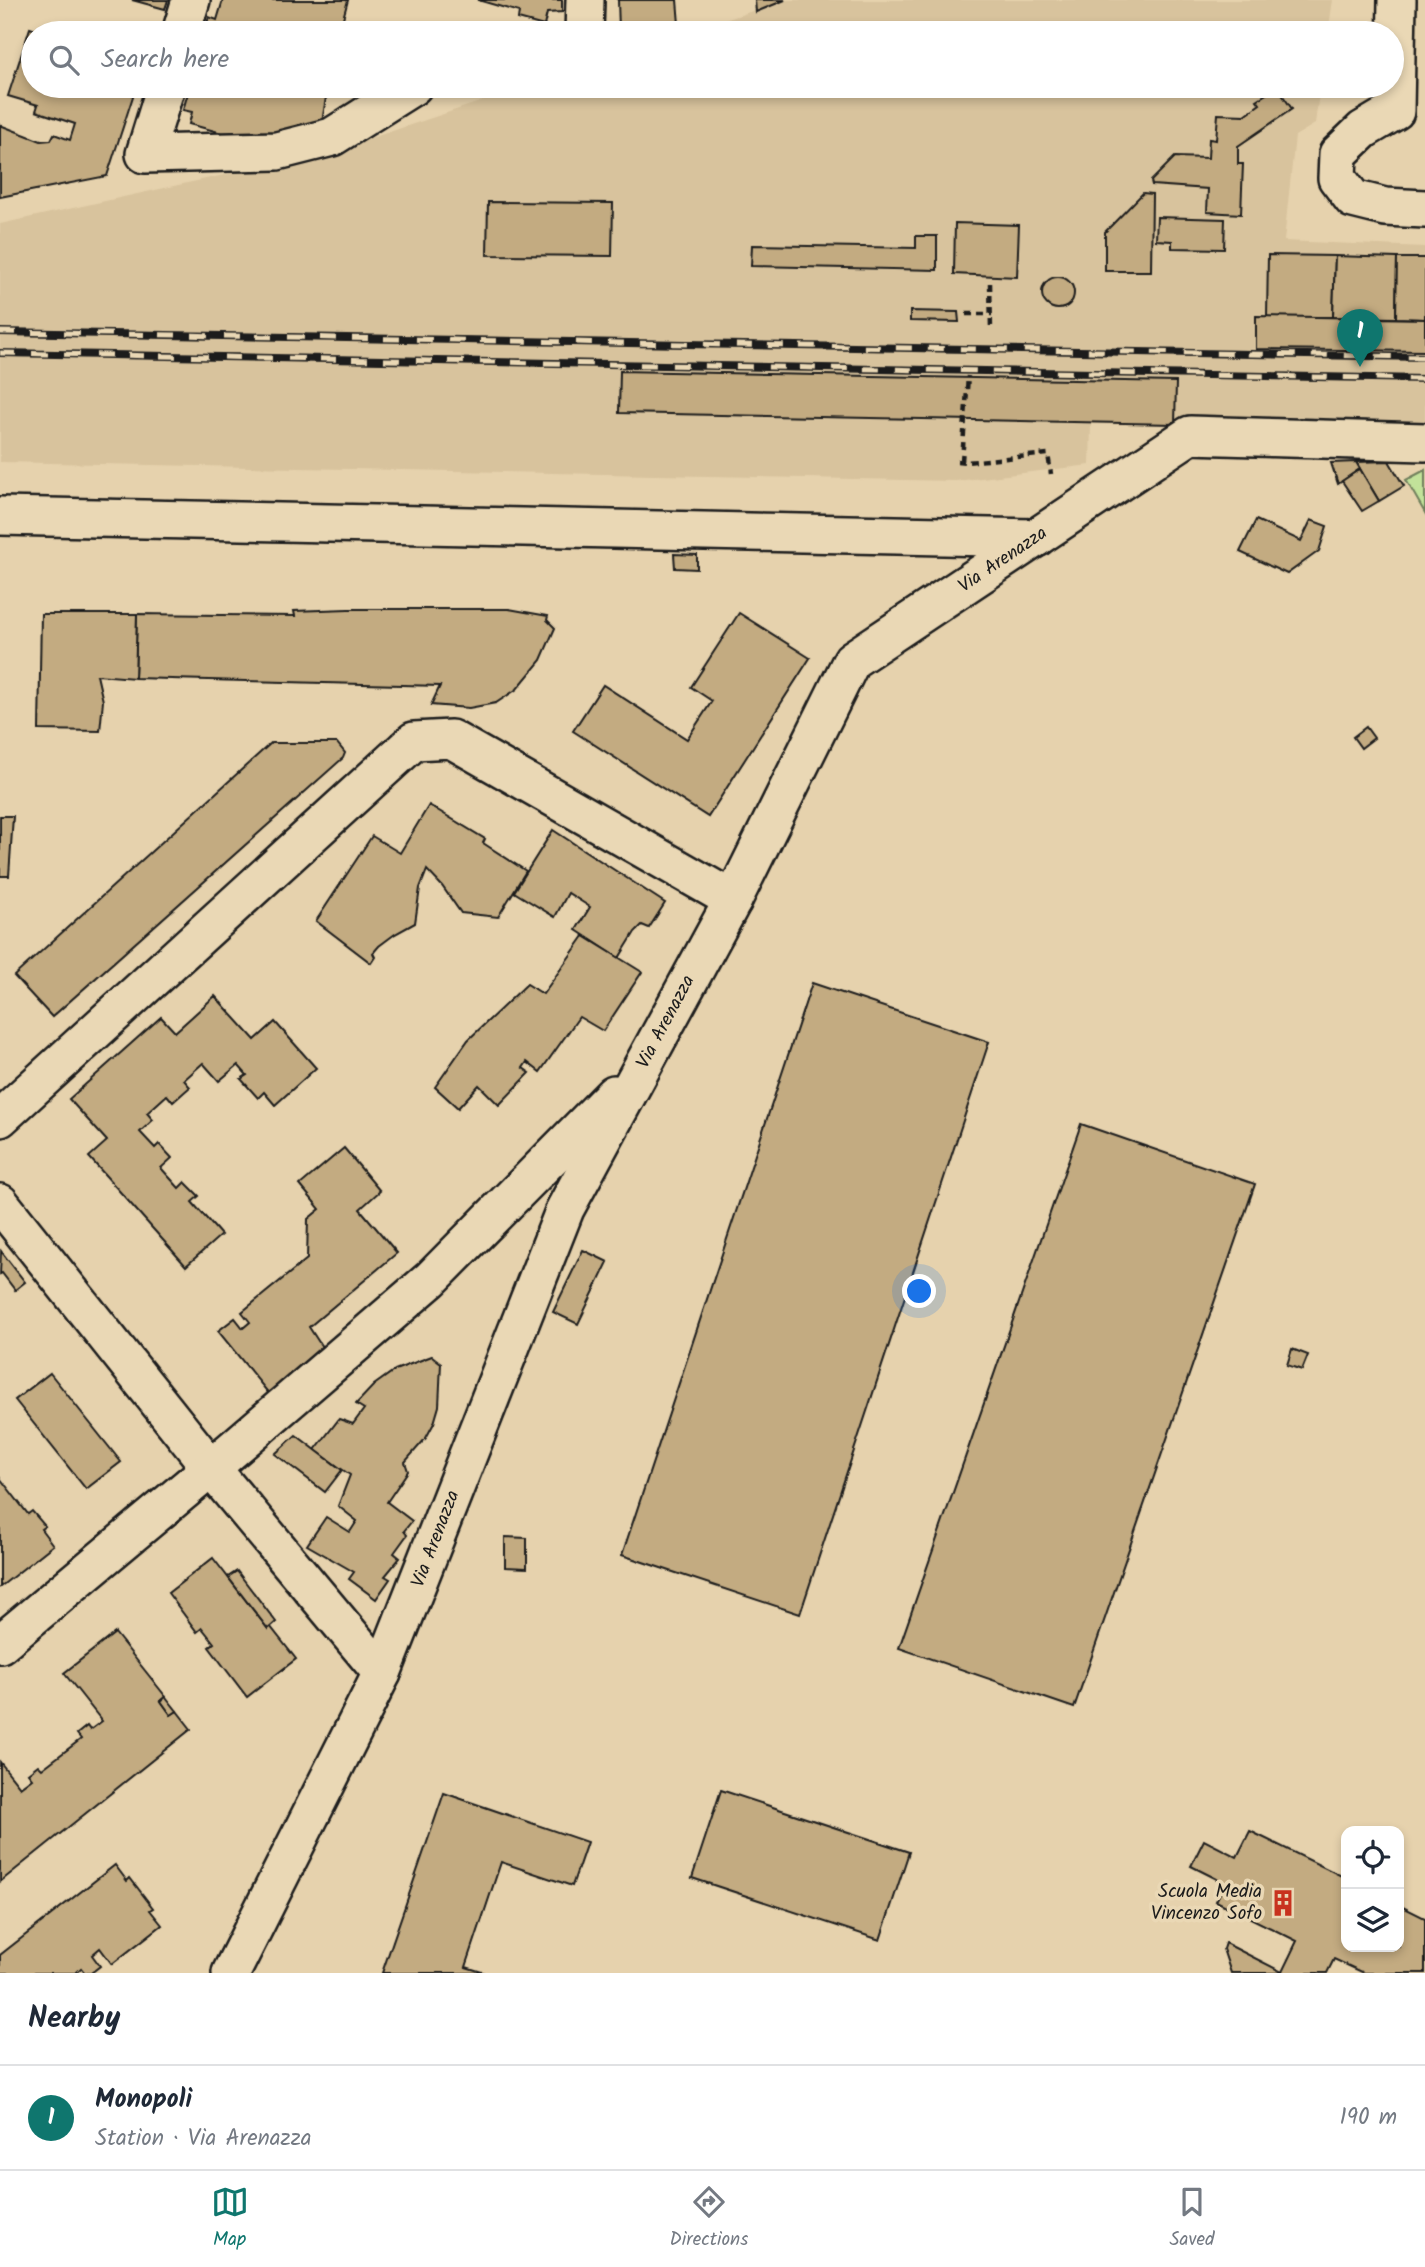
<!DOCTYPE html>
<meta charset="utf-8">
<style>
body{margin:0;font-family:Kalam,sans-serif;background:#f2f2f3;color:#1f2937}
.controls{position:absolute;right:21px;bottom:21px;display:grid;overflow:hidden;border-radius:14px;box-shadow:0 4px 10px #0003}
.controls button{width:63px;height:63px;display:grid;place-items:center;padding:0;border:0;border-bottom:2px solid #e0e1e3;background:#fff;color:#1f2937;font:35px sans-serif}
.you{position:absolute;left:920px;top:1292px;width:24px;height:24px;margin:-18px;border:5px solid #fff;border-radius:50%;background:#1a73e8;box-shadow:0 0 0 10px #1a73e833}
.badge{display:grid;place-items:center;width:46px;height:46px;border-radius:50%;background:#0f766e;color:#fff;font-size:23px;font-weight:700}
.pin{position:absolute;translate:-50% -58px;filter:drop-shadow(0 2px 4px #0008)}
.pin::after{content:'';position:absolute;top:37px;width:24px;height:21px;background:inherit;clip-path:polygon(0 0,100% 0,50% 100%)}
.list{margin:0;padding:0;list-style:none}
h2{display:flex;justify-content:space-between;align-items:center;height:91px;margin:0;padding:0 28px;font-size:30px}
h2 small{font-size:23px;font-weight:400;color:#747a83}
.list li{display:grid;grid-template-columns:46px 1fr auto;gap:21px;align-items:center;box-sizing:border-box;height:105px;padding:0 28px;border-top:2px solid #e0e1e3}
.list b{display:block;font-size:26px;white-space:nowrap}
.list p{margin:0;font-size:23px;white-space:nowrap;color:#747a83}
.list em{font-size:23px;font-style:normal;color:#747a83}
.icon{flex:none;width:38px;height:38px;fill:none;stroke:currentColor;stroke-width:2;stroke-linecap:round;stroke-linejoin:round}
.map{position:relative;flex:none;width:1425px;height:1973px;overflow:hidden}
.search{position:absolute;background:#fff;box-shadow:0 4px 10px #0003;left:21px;right:21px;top:21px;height:77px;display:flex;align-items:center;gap:18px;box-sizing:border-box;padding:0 24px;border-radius:38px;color:#747a83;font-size:26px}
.sheet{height:196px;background:#fff}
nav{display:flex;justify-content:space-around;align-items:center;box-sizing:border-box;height:98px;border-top:2px solid #e0e1e3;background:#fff;font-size:19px;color:#747a83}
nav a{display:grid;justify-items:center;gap:4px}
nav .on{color:#0f766e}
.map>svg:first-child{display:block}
</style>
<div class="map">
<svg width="1425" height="1973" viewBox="0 0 1425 1973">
<rect width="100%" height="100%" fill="#e6d2ad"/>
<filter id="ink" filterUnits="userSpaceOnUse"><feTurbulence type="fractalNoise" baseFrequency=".0143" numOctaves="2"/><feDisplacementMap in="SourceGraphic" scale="14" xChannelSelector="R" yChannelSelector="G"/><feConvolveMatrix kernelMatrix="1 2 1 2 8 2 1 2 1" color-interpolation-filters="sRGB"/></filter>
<g filter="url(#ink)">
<g fill="#d8c39d">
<path d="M786,0H1333L1328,33H686Z"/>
<path d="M528,86H1320L1315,124L1295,136L1284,241L1425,247V429L1091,424L1090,465L956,481L0,462V224L329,152Z"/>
</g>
<path fill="#c2e29a" stroke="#6f7f5b" stroke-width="2" d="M1425,470V513L1406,480Z"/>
<g fill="#c3ab81" stroke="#1c1c1c" stroke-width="2">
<path d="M132,0H168L165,9Z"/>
<path d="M223,0H348L339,33H204L209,17L217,20Z"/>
<path d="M478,0H562V12L547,13L544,26L518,19L519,12Z"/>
<path d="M618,0H677L679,24L619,29Z"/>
<path d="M755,0H785L756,12Z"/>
<path d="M30,28L45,33H33V86H142L141,89L136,87L107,176L0,197V125L41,141L51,140L54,134L70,140L75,124L36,111L38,105L8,96Z"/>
<path d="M190,86H324L323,90L327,91L320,135L259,143L189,124L192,112L183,110Z"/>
<path d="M1277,87L1292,109L1238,146V164H1243L1241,214L1207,212L1208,189L1152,185L1151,181L1175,157L1208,158L1209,139L1216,140L1218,114L1245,115L1260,104L1257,100Z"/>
<path d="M1143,193L1152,194L1151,271H1105V232Z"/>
<path d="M488,202L613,203L612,256L487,255Z"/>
<path d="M1157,217L1225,219L1224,249L1172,248V241L1156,240Z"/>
<path d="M955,223L1019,225L1017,277L954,274Z"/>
<path d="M916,236H937V270L751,266L752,245L916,248Z"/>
<path d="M1268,255L1335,256L1333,317H1267Z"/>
<path d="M1335,256L1397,258L1396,318L1333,317Z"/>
<path d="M1397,258H1425V319L1396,318Z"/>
<circle cx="1058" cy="293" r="16"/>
<path d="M910,311L958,312L959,322L910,321Z"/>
<path d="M1256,316L1425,319V351L1256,349Z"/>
<path d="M620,371L1176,382L1175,424L619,413Z"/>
<path d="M1389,461L1404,486L1379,501L1356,462Z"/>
<path d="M1356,462L1360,469L1338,484L1331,463Z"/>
<path d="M1360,469L1379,501L1362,511L1342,481Z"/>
<path d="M1256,520L1301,541L1311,520L1327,526L1319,551L1287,574L1240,552Z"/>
<path d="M674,554L697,555V569L675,568Z"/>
<path d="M348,609H509L548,616L547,620L555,628L541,660L517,689L496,703L469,708L431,705L440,686L135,678L137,614L295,616L294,611Z"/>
<path d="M739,613L810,658L708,817L573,731L603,685L687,739L712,701L691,687Z"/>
<path d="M41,614H137L135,678L97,675L103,701L100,731L39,730Z"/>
<path d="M1366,727L1374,738L1361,748L1353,737Z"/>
<path d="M271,743H337L345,753L343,758L52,1017L14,976Z"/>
<path d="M429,805L485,839L483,843L526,871L498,917L461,913L442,886L427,870L420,888L415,923L395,934L379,946L373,953L375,957L371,963L316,921L372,836L400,853Z"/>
<path d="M0,816H13L9,876H0Z"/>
<path d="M553,830L665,903L649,928L642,925L635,932L619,958L576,930L590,907L568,893L555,917L514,892Z"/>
<path d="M584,936L642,972L603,1031L579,1017L540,1072L527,1062L523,1068L530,1073L499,1105L479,1085L458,1108L435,1087L468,1040L527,984L543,994Z"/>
<path d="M812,983L989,1042L800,1614L622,1555Z"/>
<path d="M215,996L255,1040L275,1022L316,1068L275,1105L264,1092L258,1098L241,1079L247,1075L238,1065L219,1081L203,1063L184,1080L190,1087L173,1102L167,1095L147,1113L153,1120L140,1132L155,1148L159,1144L172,1158L161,1168L179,1188L185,1182L199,1196L192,1202L221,1235L186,1266L89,1157L107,1141L69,1099L161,1017L175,1032Z"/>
<path d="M1081,1124L1255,1184L1074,1708L899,1648Z"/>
<path d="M344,1148L380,1191L360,1209L397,1253L309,1327L324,1350L270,1395L218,1331L235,1318L243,1328L250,1322L242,1312L307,1259L308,1219L320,1209L300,1185Z"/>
<path d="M583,1250L608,1262L578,1324L553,1312Z"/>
<path d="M1,1251L25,1282L15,1290L2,1273L0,1274Z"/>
<path d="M1292,1349L1308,1355L1302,1370L1287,1365Z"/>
<path d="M432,1356L441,1363L439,1406L434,1423L426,1438L405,1462L408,1471L387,1502L412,1521L404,1531L407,1535L394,1553L400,1558L385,1576L390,1579L376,1599L349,1579L354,1572L307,1545L326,1517L350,1532L357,1521L338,1506L350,1475L315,1450L339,1419L353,1424L364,1409L356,1404L374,1385L395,1370Z"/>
<path d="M50,1373L121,1462L86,1489L15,1400Z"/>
<path d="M296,1435L342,1470L325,1492L275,1454Z"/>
<path d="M0,1478L28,1514L32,1511L45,1526L41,1529L53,1545L0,1587Z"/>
<path d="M505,1537L527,1538V1568L505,1567Z"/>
<path d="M213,1558L268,1629L270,1626L296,1659L247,1697L209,1647L214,1643L202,1628L197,1632L168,1593Z"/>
<path d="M237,1571L276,1622L268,1629L228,1577Z"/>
<path d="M115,1633L166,1697L161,1701L171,1715L177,1711L191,1729L0,1882V1762L20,1787L32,1778L28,1773L38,1765L42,1769L81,1739L77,1734L87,1726L90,1730L102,1721L64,1673Z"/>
<path d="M166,1697L177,1711L171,1715L161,1701Z"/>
<path d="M721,1790L909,1852L880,1940L692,1878Z"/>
<path d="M444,1793L587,1842L572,1886L501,1862L466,1967L485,1973H382Z"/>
<path d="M1250,1831L1346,1878V1947H1399V1905L1425,1918V1973H1364L1334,1959L1327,1973H1231L1223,1949L1225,1943L1282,1972L1297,1941L1216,1901L1225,1883L1191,1866L1204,1840L1237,1857Z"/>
<path d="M115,1865L127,1881L130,1878L153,1908L150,1910L162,1925L112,1964L100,1948L92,1955L100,1966L91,1973H85L81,1968L76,1973H0V1955Z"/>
</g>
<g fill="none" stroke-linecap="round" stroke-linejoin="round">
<defs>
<g id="minor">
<path d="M1397,0L1395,111L1363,130L1338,154L1337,178L1353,199L1385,207L1425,209"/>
<path d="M181,33L191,0"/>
<path d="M584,33L585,0"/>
<path d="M166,86L145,154L277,151L332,137L413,86"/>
<path d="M0,516L1036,538"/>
<path d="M0,1118L414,741L451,739L733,900"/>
<path d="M0,1203L211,1468L382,1673"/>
<path d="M0,1644L211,1468L431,1279L614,1094"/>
<path d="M231,1973L382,1673L565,1209L733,900L852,660L1190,435L1425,442"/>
</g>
</defs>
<use href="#minor" stroke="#1c1c1c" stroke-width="42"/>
<g stroke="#1c1c1c" stroke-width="4.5" stroke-dasharray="7 5" stroke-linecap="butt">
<path d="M990,283L991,329"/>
<path d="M966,314H992"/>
<path d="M957,461L967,462L1048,454L1051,474"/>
<path d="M962,461L968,376"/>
</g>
<use href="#minor" stroke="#ead8b5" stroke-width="37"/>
<defs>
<g id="rail">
<path d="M0,332L1425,357"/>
<path d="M0,353L1425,379"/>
</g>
</defs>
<use href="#rail" stroke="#1c1c1c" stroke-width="8"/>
<use href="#rail" stroke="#ead8b5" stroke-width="5" stroke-dasharray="16" stroke-linecap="butt"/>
</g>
</g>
<defs>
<symbol id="building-bare" viewBox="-9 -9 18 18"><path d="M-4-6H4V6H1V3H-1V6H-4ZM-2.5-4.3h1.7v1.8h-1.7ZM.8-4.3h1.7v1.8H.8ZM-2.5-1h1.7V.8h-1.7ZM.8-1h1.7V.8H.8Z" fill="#c8321e" stroke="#ead8b5" stroke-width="2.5" paint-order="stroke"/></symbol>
</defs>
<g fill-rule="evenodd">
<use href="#building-bare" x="1264" y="1884" width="38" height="38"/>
</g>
<g text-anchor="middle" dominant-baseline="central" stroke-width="7" stroke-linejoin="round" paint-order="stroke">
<g font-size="19" fill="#1c1c1c" stroke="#ead8b5">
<text transform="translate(1003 560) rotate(-34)">Via Arenazza</text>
<text transform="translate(666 1022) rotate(-62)">Via Arenazza</text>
<text transform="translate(436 1539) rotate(-69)">Via Arenazza</text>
</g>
<g font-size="19" fill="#1c1c1c" stroke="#ead8b5" text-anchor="end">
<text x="1262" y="1892">Scuola Media<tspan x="1262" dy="22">Vincenzo Sofo</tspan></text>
</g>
</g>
</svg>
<div class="controls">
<button><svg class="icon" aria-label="locate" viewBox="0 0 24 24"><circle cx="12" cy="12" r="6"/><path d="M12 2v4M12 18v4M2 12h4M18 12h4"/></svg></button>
<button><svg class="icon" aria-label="layers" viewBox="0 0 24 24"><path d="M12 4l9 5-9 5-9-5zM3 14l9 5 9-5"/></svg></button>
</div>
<div class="you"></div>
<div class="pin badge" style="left:1360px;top:367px">1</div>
<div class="search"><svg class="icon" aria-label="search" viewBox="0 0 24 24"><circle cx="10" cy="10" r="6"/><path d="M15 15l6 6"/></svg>Search here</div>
</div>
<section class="sheet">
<h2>Nearby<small></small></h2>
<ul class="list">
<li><span class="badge">1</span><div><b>Monopoli</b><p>Station · Via Arenazza</p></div><em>190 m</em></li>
</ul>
</section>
<nav>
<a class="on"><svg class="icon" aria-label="map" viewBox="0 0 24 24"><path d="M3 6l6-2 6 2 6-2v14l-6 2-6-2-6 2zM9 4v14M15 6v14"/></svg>Map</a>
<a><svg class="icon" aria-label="directions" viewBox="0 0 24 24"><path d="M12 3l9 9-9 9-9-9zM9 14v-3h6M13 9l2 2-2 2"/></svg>Directions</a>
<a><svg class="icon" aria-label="saved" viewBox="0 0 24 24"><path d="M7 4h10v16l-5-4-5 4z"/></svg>Saved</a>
</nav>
